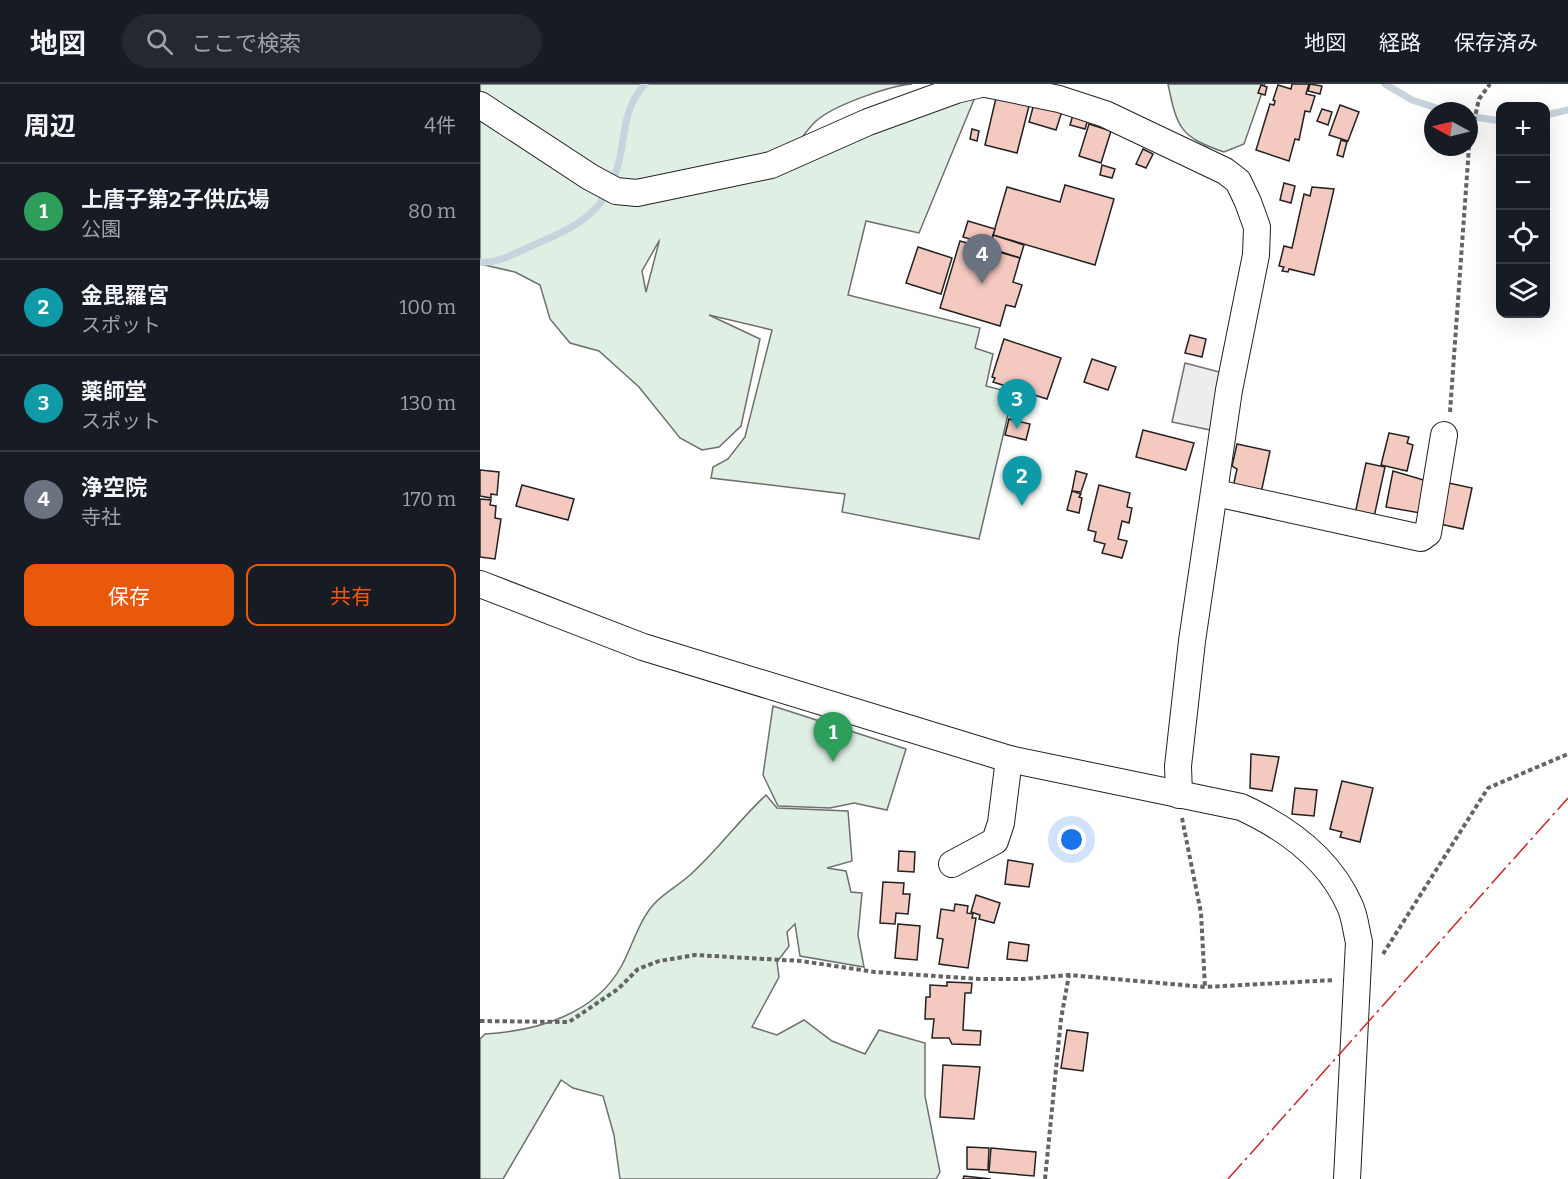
<!DOCTYPE html>
<html lang="ja">
<meta charset="utf-8">
<style>
body{margin:0;font-family:Bitter,"Noto Sans JP",serif;background:#242831;color:#f1f3f6}
.controls{position:absolute;right:18px;top:18px;display:grid;overflow:hidden;border-radius:12px;box-shadow:0 6px 24px #0002}
.controls button{width:54px;height:54px;display:grid;place-items:center;padding:0;border:0;border-bottom:2px solid #363941;background:#171b24;color:#f1f3f6;font:30px sans-serif}
.compass{position:absolute;left:944px;top:18px;width:54px;height:54px;border-radius:50%;background:#171b24;box-shadow:0 6px 24px #0002;rotate:277deg}
.you{position:absolute;left:592px;top:756px;width:21px;height:21px;margin:-15px;border:4px solid #fff;border-radius:50%;background:#1a73e8;box-shadow:0 0 0 9px #1a73e833}
.badge{display:grid;place-items:center;width:39px;height:39px;border-radius:50%;background:#ea580c;color:#fff;font-size:20px;font-weight:700}
.pin{position:absolute;translate:-50% -50px;filter:drop-shadow(0 2px 3px #0008)}
.pin::after{content:'';position:absolute;top:32px;width:21px;height:18px;background:inherit;clip-path:polygon(0 0,100% 0,50% 100%)}
.list{margin:0;padding:0;list-style:none}
h2{display:flex;justify-content:space-between;align-items:center;height:78px;margin:0;padding:0 24px;font-size:26px}
h2 small{font-size:20px;font-weight:400;color:#9ea1a6}
.list li{display:grid;grid-template-columns:39px 1fr auto;gap:18px;align-items:center;box-sizing:border-box;height:96px;padding:0 24px;border-top:2px solid #363941}
.list b{display:block;font-size:22px;white-space:nowrap}
.list p{margin:0;font-size:20px;white-space:nowrap;color:#9ea1a6}
.list em{font-size:20px;font-style:normal;color:#9ea1a6}
.actions{display:flex;gap:12px;padding:18px 24px}
.actions a{flex:1;padding:14px 0;border:2px solid #ea580c;border-radius:12px;text-align:center;font-size:21px;color:#ea580c}
.actions .main{background:#ea580c;color:#fff}
.icon{flex:none;width:33px;height:33px;fill:none;stroke:currentColor;stroke-width:2;stroke-linecap:round;stroke-linejoin:round}
.map{position:relative;flex:none;width:1088px;height:1095px;overflow:hidden}
header{display:flex;align-items:center;gap:36px;box-sizing:border-box;height:84px;padding:0 30px;background:#171b24;border-bottom:2px solid #363941}
header strong{font-size:28px}
nav{display:flex;gap:33px;margin-inline-start:auto;font-size:21px}
.search{width:420px;height:54px;background:#242831;display:flex;align-items:center;gap:15px;box-sizing:border-box;padding:0 21px;border-radius:33px;color:#9ea1a6;font-size:22px}
main{display:flex}
aside{flex:1;background:#171b24}
.map>svg:first-child{display:block}
</style>
<header>
<strong>地図</strong>
<div class="search"><svg class="icon" aria-label="search" viewBox="0 0 24 24"><circle cx="10" cy="10" r="6"/><path d="M15 15l6 6"/></svg>ここで検索</div>
<nav><a>地図</a><a>経路</a><a>保存済み</a></nav>
</header>
<main>
<aside>
<h2>周辺<small>4件</small></h2>
<ul class="list">
<li><span class="badge" style="background:#2e9e5b">1</span><div><b>上唐子第2子供広場</b><p>公園</p></div><em>80 m</em></li>
<li><span class="badge" style="background:#0f9aa8">2</span><div><b>金毘羅宮</b><p>スポット</p></div><em>100 m</em></li>
<li><span class="badge" style="background:#0f9aa8">3</span><div><b>薬師堂</b><p>スポット</p></div><em>130 m</em></li>
<li><span class="badge" style="background:#6b7280">4</span><div><b>浄空院</b><p>寺社</p></div><em>170 m</em></li>
</ul>
<div class="actions"><a class="main">保存</a><a>共有</a></div>
</aside>
<div class="map">
<svg width="1088" height="1095" viewBox="0 0 1088 1095">
<rect width="100%" height="100%" fill="#fff"/>
<g fill="#e0efe3" stroke="#6f6f6f" stroke-width="1.5" fill-rule="evenodd">
<path d="M0,0H432C409,2 350,22 334,39C326,47 320,57 313,65L498,6L439,149L386,137L368,211L500,244L495,264L513,270L506,302L533,309L499,455L362,428L365,410L231,394L233,383L248,375L265,353L292,246L229,231L280,255L261,342L239,363L222,366L200,354L159,303L119,267L90,259L70,235L60,201L35,188L0,180ZM179,157V158L166,208L162,187Z"/>
<path d="M688,0H785L764,60L744,68C700,53 697,44 688,0Z"/>
<path d="M293,622L426,665L407,726L374,719L350,724L298,722L283,691Z"/>
<path d="M286,711L297,724L368,727L372,777L347,784L366,787L371,808L382,809L378,851L384,883L320,872L315,840L307,848L309,862L297,878L299,893L272,943L297,951L324,936L352,957L385,970L399,946L445,959V1012L460,1088L456,1095H140L134,1051L123,1012L93,1004L81,996L23,1095H0V955L5,950C57,947 116,930 142,881C152,862 160,835 174,820C185,808 199,801 210,791C238,766 259,736 286,711Z"/>
</g>
<path fill="#ededed" stroke="#6f6f6f" stroke-width="1.5" d="M705,279L747,290L735,347L692,338Z"/>
<g fill="none" stroke-linecap="round" stroke-linejoin="round">
<g stroke="#c7d3dd" stroke-width="7">
<path d="M905,0L932,16L966,27"/>
<path d="M1066,31L1088,26"/>
<path d="M989,32L1020,37"/>
<path d="M0,178C19,180 39,167 56,160C108,138 132,122 142,63C145,40 148,18 165,0"/>
</g>
</g>
<g fill="#f3c9c0" stroke="#222" stroke-width="1.5">
<path d="M812,0H829L826,10L835,12L830,28L825,27L819,56L815,55L809,77L776,66L790,20L794,21L795,17L793,16L798,1L811,5Z"/>
<path d="M830,0L842,2L840,10L828,7Z"/>
<path d="M781,1L787,3L785,11L778,9Z"/>
<path d="M516,14L549,22L537,69L505,61Z"/>
<path d="M555,16L583,24L576,46L549,38Z"/>
<path d="M860,21L879,28L868,57L849,51Z"/>
<path d="M842,25L852,28L848,41L837,37Z"/>
<path d="M594,27L609,32L605,45L590,41Z"/>
<path d="M609,40L631,47L621,79L599,72Z"/>
<path d="M492,45L499,47L497,57L490,55Z"/>
<path d="M861,56L867,58L863,73L857,71Z"/>
<path d="M663,65L673,70L666,84L656,80Z"/>
<path d="M622,81L635,85L632,94L620,91Z"/>
<path d="M804,99L815,102L811,119L800,116Z"/>
<path d="M585,101L634,115L615,181L513,151L527,103L580,118Z"/>
<path d="M832,103L854,105L834,191L809,185L808,188L802,187L804,183L799,182L804,162L812,164L824,110L830,112Z"/>
<path d="M488,137L515,145L510,161L483,153Z"/>
<path d="M513,151L544,161L540,174L512,165Z"/>
<path d="M480,157L540,174L533,198L542,201L535,223L526,221L520,242L460,224Z"/>
<path d="M438,163L472,174L461,210L426,199Z"/>
<path d="M710,251L726,255L722,273L705,269Z"/>
<path d="M524,255L581,274L567,315L513,298L515,294L512,293Z"/>
<path d="M612,275L636,283L628,306L604,298Z"/>
<path d="M536,313L548,317L545,327L533,323Z"/>
<path d="M529,335L550,340L546,356L525,351Z"/>
<path d="M663,346L714,359L706,386L656,373Z"/>
<path d="M909,349L929,353L927,359L933,361L927,387L901,381Z"/>
<path d="M757,360L790,367L781,409L753,403L757,385L752,382Z"/>
<path d="M886,379L905,383L894,433L875,430Z"/>
<path d="M0,386L19,388L17,411L11,410V414L0,412Z"/>
<path d="M596,387L607,390L601,408L592,407Z"/>
<path d="M913,387L947,397L940,429L906,423Z"/>
<path d="M964,398L992,404L983,445L955,439Z"/>
<path d="M42,401L94,415L88,436L36,422Z"/>
<path d="M619,401L650,409L647,423L652,424L649,439L642,437L638,455L647,457L642,474L622,469L625,460L614,457L616,448L608,446Z"/>
<path d="M592,407L601,410L599,413L602,414L599,429L587,426Z"/>
<path d="M0,415L11,416L10,421L16,422L15,434L21,435L15,475L0,473Z"/>
<path d="M771,670L799,673L792,707L770,704Z"/>
<path d="M862,697L893,704L880,758L860,753L862,748L850,745Z"/>
<path d="M815,704L837,706L834,732L812,730Z"/>
<path d="M419,767L435,768L434,788L418,787Z"/>
<path d="M528,776L553,780L549,803L525,800Z"/>
<path d="M403,798L424,799L423,810H430L428,830L416,829L415,840L400,839Z"/>
<path d="M496,811L520,819L514,839L499,835L500,831L491,828Z"/>
<path d="M475,820L488,822L487,829L493,830L492,834H496L488,884L459,880L463,855L457,854L461,825L474,827Z"/>
<path d="M418,840L440,842L437,876L415,874Z"/>
<path d="M529,858L549,861L547,877L527,875Z"/>
<path d="M467,898L492,899L491,909H485L483,946L501,947L500,961L472,960L469,954H452L454,935H445L446,913H450V901L467,902Z"/>
<path d="M587,946L608,949L603,987L581,984Z"/>
<path d="M463,981L500,983L494,1035L460,1033Z"/>
<path d="M487,1063L509,1064L508,1086L487,1085Z"/>
<path d="M511,1064L556,1068L554,1092L509,1088Z"/>
<path d="M484,1092L511,1095H483Z"/>
</g>
<g fill="none" stroke-linecap="round" stroke-linejoin="round">
<defs>
<g id="minor">
<path d="M506,0L579,15L625,30L745,87L758,97L768,118L777,143L776,171L749,306L712,557L698,682L699,711"/>
<path d="M0,21L110,93L136,107L157,109L291,81L388,38L476,6L501,0"/>
<path d="M736,409L941,454L948,449L964,351"/>
<path d="M0,500L163,563L529,675L761,723C807,744 849,774 870,822C875,833 876,846 879,858L867,1095"/>
<path d="M472,780L515,757L521,739L529,675"/>
</g>
</defs>
<use href="#minor" stroke="#222" stroke-width="28"/>
<g stroke="#646464" stroke-width="4" stroke-dasharray="4.5 3" stroke-linecap="butt">
<path d="M989,59L999,15L1010,0"/>
<path d="M970,328L989,63"/>
<path d="M702,734L721,829L725,903"/>
<path d="M903,870L1008,704L1088,670"/>
<path d="M0,937L89,938L138,905L158,885L179,877L215,871L321,877L395,888L499,895H543L589,891L725,903L855,896"/>
<path d="M565,1095L581,935L589,891"/>
</g>
<use href="#minor" stroke="#fff" stroke-width="26"/>
<path stroke="#c62828" stroke-width="1.5" stroke-dasharray="21 4.5 3 4.5" stroke-linecap="butt" d="M748,1095L1088,714"/>
</g>
</svg>
<div class="controls">
<button>+</button>
<button>−</button>
<button><svg class="icon" aria-label="locate" viewBox="0 0 24 24"><circle cx="12" cy="12" r="6"/><path d="M12 2v4M12 18v4M2 12h4M18 12h4"/></svg></button>
<button><svg class="icon" aria-label="layers" viewBox="0 0 24 24"><path d="M12 4l9 5-9 5-9-5zM3 14l9 5 9-5"/></svg></button>
</div>
<svg class="compass" viewBox="-18 -18 36 36"><path d="M0-13l5 13h-10z" fill="#e53935"/><path d="M0 13l5-13h-10z" fill="#9ea1a6"/></svg>
<div class="you"></div>
<div class="pin badge" style="left:353px;top:678px;background:#2e9e5b">1</div>
<div class="pin badge" style="left:542px;top:422px;background:#0f9aa8">2</div>
<div class="pin badge" style="left:537px;top:345px;background:#0f9aa8">3</div>
<div class="pin badge" style="left:502px;top:200px;background:#6b7280">4</div>
</div>
</main>
